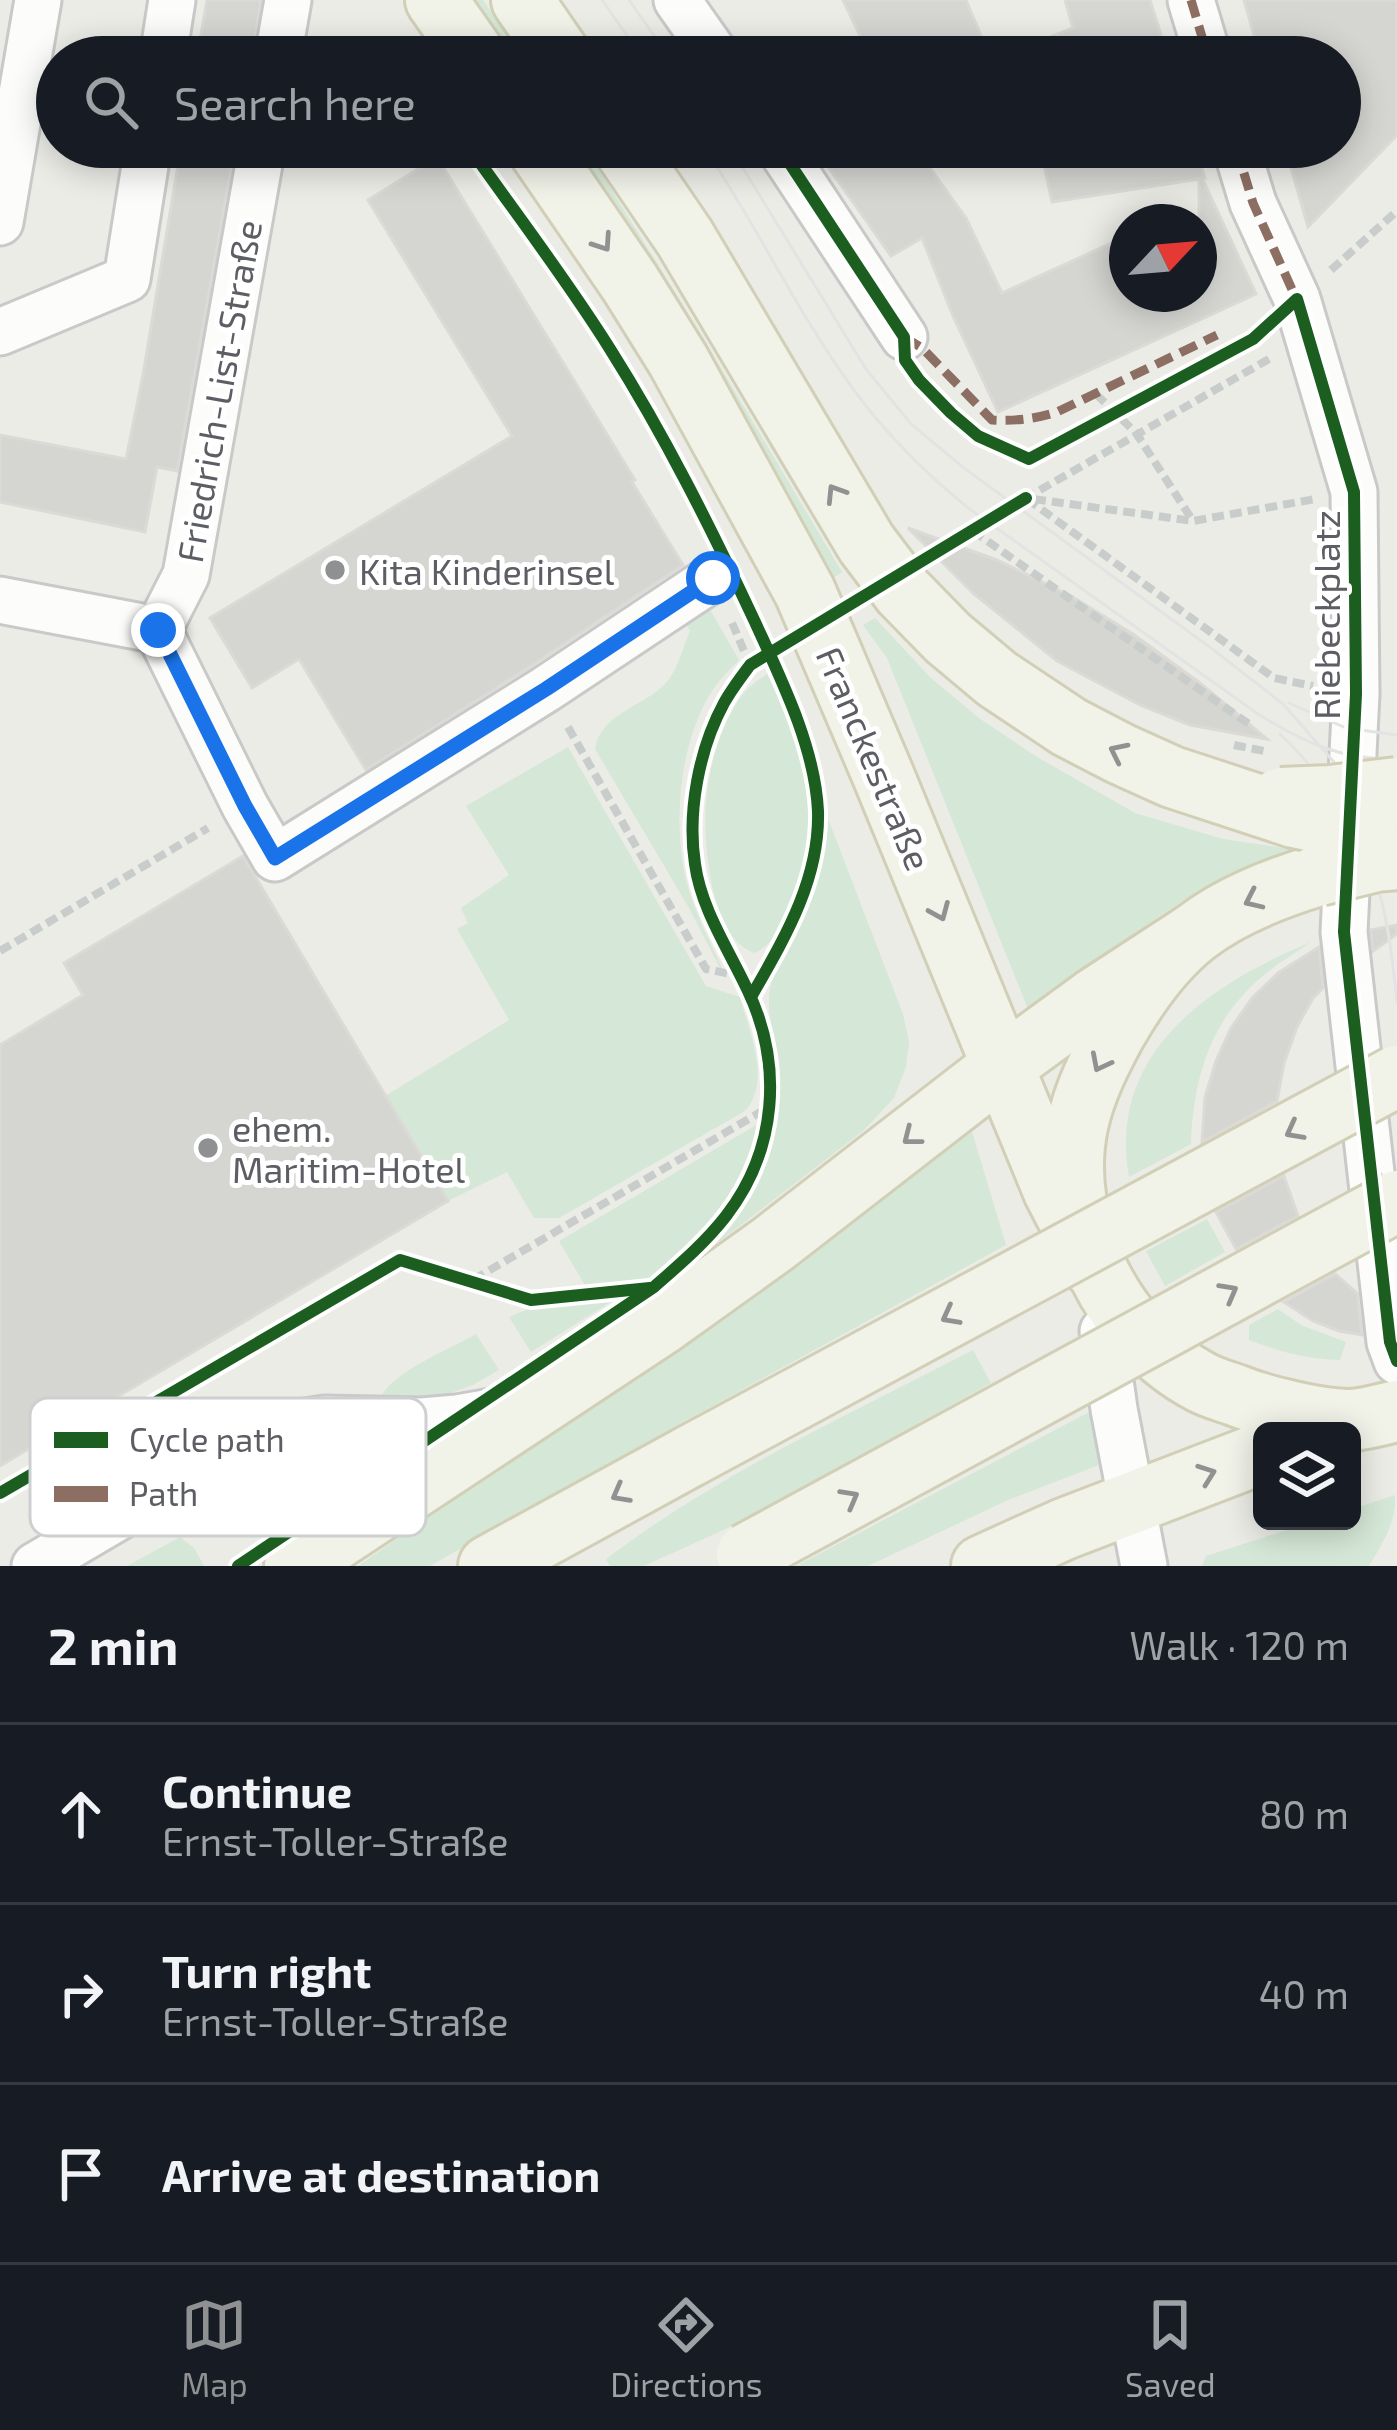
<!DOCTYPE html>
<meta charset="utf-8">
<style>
body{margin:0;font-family:"Exo 2",sans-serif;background:#20242c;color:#f1f3f6}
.controls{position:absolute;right:36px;bottom:36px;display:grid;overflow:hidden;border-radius:18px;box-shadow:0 6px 30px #0003}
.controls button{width:108px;height:108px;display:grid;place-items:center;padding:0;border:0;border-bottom:3px solid #363941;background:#171b24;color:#f1f3f6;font:60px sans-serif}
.compass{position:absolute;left:1109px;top:204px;width:108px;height:108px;border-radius:50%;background:#171b24;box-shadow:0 6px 30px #0003;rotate:64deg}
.stop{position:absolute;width:36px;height:36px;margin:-27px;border:9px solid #1a73e8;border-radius:50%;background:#fff}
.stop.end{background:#1a73e8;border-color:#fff;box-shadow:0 3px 12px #0008}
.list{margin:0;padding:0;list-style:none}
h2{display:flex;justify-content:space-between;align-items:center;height:156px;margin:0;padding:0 48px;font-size:51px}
h2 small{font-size:39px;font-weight:400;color:#9ea1a6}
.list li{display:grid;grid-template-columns:78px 1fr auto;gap:36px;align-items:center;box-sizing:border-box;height:180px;padding:0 48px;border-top:3px solid #363941}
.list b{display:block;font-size:45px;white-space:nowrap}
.list p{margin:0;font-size:39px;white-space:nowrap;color:#9ea1a6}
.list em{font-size:39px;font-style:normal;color:#9ea1a6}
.icon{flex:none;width:66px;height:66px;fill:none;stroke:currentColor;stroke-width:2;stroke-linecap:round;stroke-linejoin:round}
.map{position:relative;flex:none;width:1397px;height:1566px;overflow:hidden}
.search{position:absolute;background:#171b24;box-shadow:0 6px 30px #0003;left:36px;right:36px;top:36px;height:132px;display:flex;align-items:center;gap:30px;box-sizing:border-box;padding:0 42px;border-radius:66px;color:#9ea1a6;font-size:45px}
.sheet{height:696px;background:#171b24}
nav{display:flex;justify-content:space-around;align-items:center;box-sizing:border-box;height:168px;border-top:3px solid #363941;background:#171b24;font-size:33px;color:#9ea1a6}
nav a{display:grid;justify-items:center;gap:6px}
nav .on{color:#8e9092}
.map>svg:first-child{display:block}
</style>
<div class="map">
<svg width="1397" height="1566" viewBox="0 0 1397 1566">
<rect width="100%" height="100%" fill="#ecece7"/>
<g fill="#d5e7d6">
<path d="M466,0H483L523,57H507Z"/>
<path d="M572,147H585L699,331L842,572L832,579Z"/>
<path d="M701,594L739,660C728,671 717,682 709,696C679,747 673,823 686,880C694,911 709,940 722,968H720L689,908L595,749C600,714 644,706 665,684C677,672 683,647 690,631L678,608Z"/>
<path d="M875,618L931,678L979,718L1037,757L1135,813L1223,839L1304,851C1286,856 1267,859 1250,867C1169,900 1098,961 1030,1014L887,658L863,625Z"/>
<path d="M769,673C805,747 826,831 789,909C781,927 773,944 755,953C710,940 703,842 706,802C708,773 717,739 731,713C740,695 752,683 769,673Z"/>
<path d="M568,747L706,986L740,997C749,1032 772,1081 745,1111L559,1218H534L507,1172L448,1201L385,1096L509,1020L457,929L468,923L461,908L509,875L466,806Z"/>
<path d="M827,816L903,1014L909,1042L906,1067L894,1098L863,1131L707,1251C715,1240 727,1229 737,1217C769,1176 783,1122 780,1070C778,1044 765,1015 770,989C774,967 789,950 798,931C815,894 823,856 827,816Z"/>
<path d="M1311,942C1295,953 1278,963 1264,975C1211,1018 1193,1078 1191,1144L1129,1177C1107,1052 1209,985 1311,942Z"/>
<path d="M758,1124C743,1182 713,1227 666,1264C659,1269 650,1278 643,1281C629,1286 601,1285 586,1287L559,1241Z"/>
<path d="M970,1125L1006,1245L676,1426L430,1566H358L568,1419Z"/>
<path d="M1207,1219L1225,1252L1165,1286L1146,1251Z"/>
<path d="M617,1298L531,1352L509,1317L540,1304Z"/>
<path d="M1278,1309L1301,1325L1346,1342L1340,1360C1307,1359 1280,1352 1249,1340V1325Z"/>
<path d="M476,1334L499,1370L473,1385L428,1401L381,1398C390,1373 452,1348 476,1334Z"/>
<path d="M973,1350L991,1383L732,1526L644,1566H610L606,1559C718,1474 848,1415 973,1350Z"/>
<path d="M1095,1409L1105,1459L1099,1465L1008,1500L868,1566H796Z"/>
<path d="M1395,1495C1397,1522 1382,1544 1369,1566H1202L1206,1556L1315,1521H1352V1509Z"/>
<path d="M180,1537L194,1548L204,1566H127Z"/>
</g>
<g fill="#d5d5d2" stroke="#dbdad6" stroke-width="3">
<path d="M207,0H261L252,57H197Z"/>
<path d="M843,0H966L990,57H870Z"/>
<path d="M1065,0H1150L1168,57H1007L1006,55L1073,28Z"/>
<path d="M1244,0H1397V135L1308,227L1285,147H1340V57H1260Z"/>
<path d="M181,147H235L177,471L157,467L145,532L0,502V435L126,459L143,375Z"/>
<path d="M814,147H915L966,218L1002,293L1127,236V294H1199V179L1052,202L1040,147H1195L1205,178H1202L1256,294L998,412L953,316L922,238L891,256Z"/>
<path d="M437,157L635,480L632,482L683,565L531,666L366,770L299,659L252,688L210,618L512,436L368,200Z"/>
<path d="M908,528L997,560L1071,596L1133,634L1200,683L1267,739L1190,725L1140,705L1057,661L974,594Z"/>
<path d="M243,856L448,1201L105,1404L139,1461L168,1444L174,1453L63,1518L57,1509L88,1490L55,1433L0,1466V1045L83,995L64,963Z"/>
<path d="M1397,925V934L1373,951L1371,930Z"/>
<path d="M1319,947L1323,988L1313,998L1297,1027L1284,1063L1277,1101L1202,1142L1205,1097L1216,1061L1231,1028L1253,997L1278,973Z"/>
<path d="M1284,1176L1298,1216L1236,1249L1216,1212Z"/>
<path d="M1335,1274L1357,1293L1362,1335L1339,1331L1313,1321L1284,1302Z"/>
</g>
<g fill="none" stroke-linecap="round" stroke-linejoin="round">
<defs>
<g id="minor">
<path d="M677,0L717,57"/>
<path d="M1191,0L1208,57"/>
<path d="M163,57L172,0"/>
<path d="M278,57L288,0"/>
<path d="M779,147L904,337"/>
<path d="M1236,147L1253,203L1297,299L1354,492L1356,694L1344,932L1390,1342L1397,1361"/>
<path d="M0,222L38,0"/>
<path d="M0,332L127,279L148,147"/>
<path d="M0,600L158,630L245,806L275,858L546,689L713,578"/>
<path d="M158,630L186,575L262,147"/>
<path d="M1103,1331L1114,1409L1144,1566"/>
<path d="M35,1566L251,1439L287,1425L325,1419L422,1421L457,1418L525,1406"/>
</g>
<g id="major">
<path d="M436,0L476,57"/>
<path d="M522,0L561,57"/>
<path d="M537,147L630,283L678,360L805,592L883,775L1054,1191L1094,1268"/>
<path d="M623,147L685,238L866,543L903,592L948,638L997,679L1069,727L1121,754L1172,777L1294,817"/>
<path d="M1319,875C1276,888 1231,905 1195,933C1162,959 1135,998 1115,1033C1099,1063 1084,1092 1077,1126C1057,1224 1114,1336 1201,1382C1212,1388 1224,1391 1235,1395C1265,1407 1320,1420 1352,1420C1366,1419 1383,1414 1397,1411"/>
<path d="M295,1566L663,1323L773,1244L1004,1065L1097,997L1192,935"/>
<path d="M489,1566L692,1455"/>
<path d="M982,1566L1064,1529L1262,1453"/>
</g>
</defs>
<use href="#minor" stroke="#c9c9c9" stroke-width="51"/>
<use href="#major" stroke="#d2cfb7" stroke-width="66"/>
<g stroke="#c8cdcb" stroke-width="8" stroke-dasharray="12 6" stroke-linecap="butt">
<path d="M1331,270L1397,211"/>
<path d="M1269,359L1026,498L1193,521L1315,499"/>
<path d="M1096,394L1136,433L1193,521"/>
<path d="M1027,499L1274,678L1313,686"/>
<path d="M973,531L1249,724"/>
<path d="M568,727L706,969L740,976"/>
<path d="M0,951L208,828"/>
<path d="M0,1493L400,1260L471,1281L771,1106C772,1055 758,1011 735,965C726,947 714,927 707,908C684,843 691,764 724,703C731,689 741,677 750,665L730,618"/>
</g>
<use href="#minor" stroke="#fcfcfb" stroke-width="45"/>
<use href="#major" stroke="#f1f2e8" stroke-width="60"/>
<g stroke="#e3e3e3" stroke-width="3">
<path d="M602,0L642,57"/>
<path d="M629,0L669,57"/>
<path d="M704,147C756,224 796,310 851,386C884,432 923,471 967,507L1258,714C1305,743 1341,760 1397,759"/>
<path d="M730,147L866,369L911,424L964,468L1211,648L1283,704L1333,761L1352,787L1384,837L1397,872"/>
<path d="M1289,703L1346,728L1397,735"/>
<path d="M1280,734C1321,772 1364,837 1379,891C1389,927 1393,964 1397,1002"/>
</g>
<defs>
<g id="major-bridge">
<path d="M1281,798L1330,796L1397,788"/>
<path d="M1294,817L1397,839"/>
<path d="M1319,875L1376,861L1397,859"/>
<path d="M692,1455L1397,1076"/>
<path d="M747,1554L1397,1201"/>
</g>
</defs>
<use href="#major-bridge" stroke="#d2cfb7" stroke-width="66" stroke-linecap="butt"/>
<path stroke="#c8cdcb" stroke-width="8" stroke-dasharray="12 6" stroke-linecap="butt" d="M1234,745L1264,751"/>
<use href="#major-bridge" stroke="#f1f2e8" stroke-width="60"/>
<g stroke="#8d6e63" stroke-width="9" stroke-dasharray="18 9" stroke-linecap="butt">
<path d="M1191,0L1208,57"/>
<path d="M1236,147L1253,203L1299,305"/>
<path d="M904,337L922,348L992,420C1015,421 1035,419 1057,412L1217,335"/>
<path d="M209,733L245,806L275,858L546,689L713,578"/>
</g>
<defs>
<g id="cycleway">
<path d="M469,147C516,214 567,280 610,349C665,436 711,528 755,622C781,679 815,747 818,811C820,880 784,939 751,997"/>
<path d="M779,147L904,337L905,360L919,380L951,413L978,436L1029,459L1253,339L1297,299L1354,492L1356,694L1344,932L1390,1342L1397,1361"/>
<path d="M0,1493L400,1260L531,1300L650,1288"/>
<path d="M238,1566L654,1287C679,1265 705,1243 726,1216C777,1150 783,1065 748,991C729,950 701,909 695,864C687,812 699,749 724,703C731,690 741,677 750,665L1026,498"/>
</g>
</defs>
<use href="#cycleway" stroke="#fff" stroke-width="20"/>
<use href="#cycleway" stroke="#1b5e20" stroke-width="12"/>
</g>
<defs><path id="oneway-chevron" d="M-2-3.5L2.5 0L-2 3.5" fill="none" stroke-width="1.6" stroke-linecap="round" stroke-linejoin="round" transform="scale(3)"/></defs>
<g stroke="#909292">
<use href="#oneway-chevron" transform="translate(603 243) rotate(56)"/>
<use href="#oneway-chevron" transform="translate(835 493) rotate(-122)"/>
<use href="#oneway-chevron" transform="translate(1118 752) rotate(-154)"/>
<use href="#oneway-chevron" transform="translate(1253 900) rotate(155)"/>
<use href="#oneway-chevron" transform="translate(940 912) rotate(67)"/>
<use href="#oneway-chevron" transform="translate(1100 1063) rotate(117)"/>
<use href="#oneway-chevron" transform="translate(1294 1131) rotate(152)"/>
<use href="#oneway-chevron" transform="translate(911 1137) rotate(142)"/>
<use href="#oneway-chevron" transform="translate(1229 1292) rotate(-29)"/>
<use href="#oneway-chevron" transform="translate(950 1316) rotate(152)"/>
<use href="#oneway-chevron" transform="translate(1207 1474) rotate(-20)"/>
<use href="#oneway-chevron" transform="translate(620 1494) rotate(151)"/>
<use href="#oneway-chevron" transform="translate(850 1498) rotate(-29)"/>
</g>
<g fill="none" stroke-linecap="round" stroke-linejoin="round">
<path stroke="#1a73e8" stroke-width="15" d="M158,630L245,806L275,858L546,689L713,578"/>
</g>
<g fill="#8e9092" stroke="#fff" stroke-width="4.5">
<circle cx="335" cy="570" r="12"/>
<circle cx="208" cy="1148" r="12"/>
</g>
<g text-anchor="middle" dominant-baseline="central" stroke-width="10" stroke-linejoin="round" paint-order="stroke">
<g font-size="36" fill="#5c5e64" stroke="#fff">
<text transform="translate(218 391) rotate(-80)">Friedrich-List-Straße</text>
<text transform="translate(1325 615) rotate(-90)">Riebeckplatz</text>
<text transform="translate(875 758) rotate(67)">Franckestraße</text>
</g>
<g font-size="36" fill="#5c5e64" stroke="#fff" text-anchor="start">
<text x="359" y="570">Kita Kinderinsel</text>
<text x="232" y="1127">ehem.<tspan x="232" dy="41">Maritim-Hotel</tspan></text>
</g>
</g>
<rect x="30" y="1398" width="396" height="138" rx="18" fill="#fff" stroke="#cecfd0" stroke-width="3"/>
<rect x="54" y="1432" width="54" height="16" fill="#1b5e20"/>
<rect x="54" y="1486" width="54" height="16" fill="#8d6e63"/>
<g font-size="33" fill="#5c5e64">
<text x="129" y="1452">Cycle path</text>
<text x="129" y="1506">Path</text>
</g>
</svg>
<div class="controls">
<button><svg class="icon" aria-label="layers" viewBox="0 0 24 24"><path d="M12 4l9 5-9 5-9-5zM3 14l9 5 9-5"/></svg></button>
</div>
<svg class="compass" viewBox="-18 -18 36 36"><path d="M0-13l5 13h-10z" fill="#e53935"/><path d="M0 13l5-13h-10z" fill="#9ea1a6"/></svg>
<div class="stop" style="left:713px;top:578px"></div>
<div class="stop end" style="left:158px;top:630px"></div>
<div class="search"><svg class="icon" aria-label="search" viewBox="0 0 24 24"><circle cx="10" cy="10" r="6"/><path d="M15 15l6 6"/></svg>Search here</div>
</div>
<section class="sheet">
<h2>2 min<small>Walk · 120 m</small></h2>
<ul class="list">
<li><svg class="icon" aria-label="ahead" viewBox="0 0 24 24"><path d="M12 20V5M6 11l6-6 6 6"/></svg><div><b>Continue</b><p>Ernst-Toller-Straße</p></div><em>80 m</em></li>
<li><svg class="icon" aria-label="right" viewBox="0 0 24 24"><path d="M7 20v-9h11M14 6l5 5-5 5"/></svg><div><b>Turn right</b><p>Ernst-Toller-Straße</p></div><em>40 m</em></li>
<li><svg class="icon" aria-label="arrive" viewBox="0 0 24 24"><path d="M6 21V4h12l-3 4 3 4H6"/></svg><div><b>Arrive at destination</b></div></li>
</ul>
</section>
<nav>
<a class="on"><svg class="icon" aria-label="map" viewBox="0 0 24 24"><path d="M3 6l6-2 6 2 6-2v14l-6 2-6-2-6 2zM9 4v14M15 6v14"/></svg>Map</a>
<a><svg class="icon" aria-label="directions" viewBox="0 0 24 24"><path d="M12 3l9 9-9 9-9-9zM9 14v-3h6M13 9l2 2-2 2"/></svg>Directions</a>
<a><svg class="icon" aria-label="saved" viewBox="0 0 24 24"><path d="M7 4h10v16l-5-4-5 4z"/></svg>Saved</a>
</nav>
